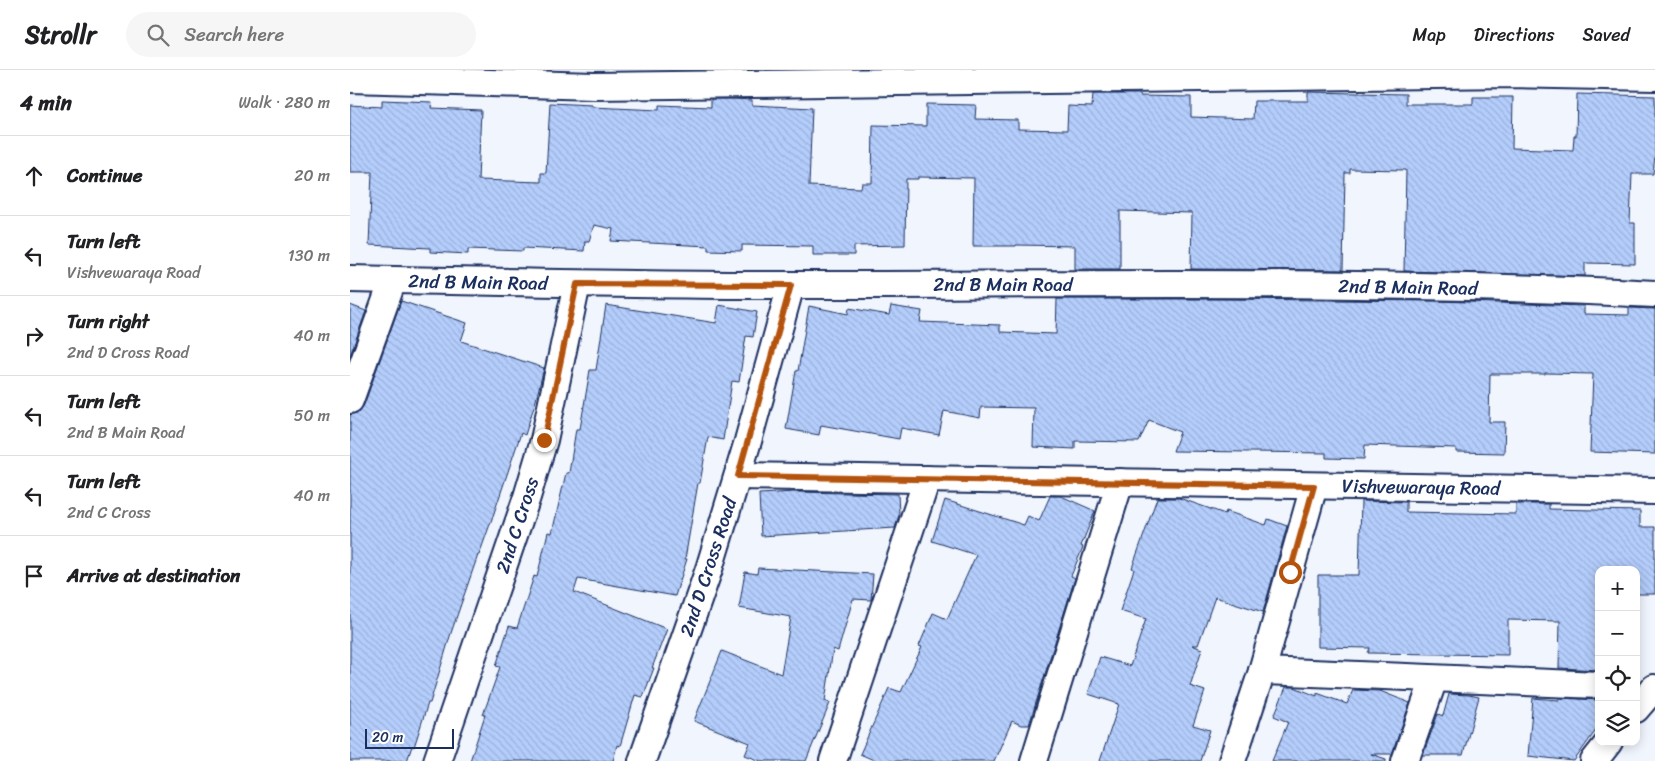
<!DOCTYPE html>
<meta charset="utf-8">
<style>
body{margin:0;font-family:Sriracha,sans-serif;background:#f6f6f6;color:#202124}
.controls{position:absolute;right:15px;bottom:15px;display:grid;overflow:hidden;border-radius:10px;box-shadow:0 2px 12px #0003}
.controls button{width:45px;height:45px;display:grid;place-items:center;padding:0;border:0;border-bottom:1px solid #e0e0e0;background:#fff;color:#202124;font:25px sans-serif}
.scale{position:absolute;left:15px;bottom:12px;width:89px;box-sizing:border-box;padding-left:5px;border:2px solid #1b2f5e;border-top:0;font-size:14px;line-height:18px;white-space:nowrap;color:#1b2f5e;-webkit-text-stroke:4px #fff;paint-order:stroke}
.stop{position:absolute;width:15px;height:15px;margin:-11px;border:4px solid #b45309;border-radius:50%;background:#fff}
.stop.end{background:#b45309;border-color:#fff;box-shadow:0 1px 5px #0008}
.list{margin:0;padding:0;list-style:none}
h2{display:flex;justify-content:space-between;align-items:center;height:65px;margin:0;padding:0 20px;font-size:21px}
h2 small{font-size:16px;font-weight:400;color:#757577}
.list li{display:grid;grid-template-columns:32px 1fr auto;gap:15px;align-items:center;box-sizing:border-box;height:80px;padding:0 20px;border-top:1px solid #e0e0e0}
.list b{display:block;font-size:19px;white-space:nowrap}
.list p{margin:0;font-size:16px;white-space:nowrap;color:#757577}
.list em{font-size:16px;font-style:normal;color:#757577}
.icon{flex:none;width:28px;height:28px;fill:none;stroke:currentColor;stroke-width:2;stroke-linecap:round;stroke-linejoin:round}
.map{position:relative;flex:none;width:1305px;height:691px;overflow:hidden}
header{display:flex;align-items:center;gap:30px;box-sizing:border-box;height:70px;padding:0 25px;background:#fff;border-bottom:1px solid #e0e0e0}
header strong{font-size:24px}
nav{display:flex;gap:28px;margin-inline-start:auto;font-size:18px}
.search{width:350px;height:45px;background:#f6f6f6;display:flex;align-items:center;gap:12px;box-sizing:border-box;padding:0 18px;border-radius:28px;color:#757577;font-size:19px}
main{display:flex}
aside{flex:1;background:#fff}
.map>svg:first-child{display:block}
</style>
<header>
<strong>Strollr</strong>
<div class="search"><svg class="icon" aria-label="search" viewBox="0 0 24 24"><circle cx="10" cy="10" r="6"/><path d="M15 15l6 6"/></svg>Search here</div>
<nav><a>Map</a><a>Directions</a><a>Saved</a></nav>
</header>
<main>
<aside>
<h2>4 min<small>Walk · 280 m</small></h2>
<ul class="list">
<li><svg class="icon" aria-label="ahead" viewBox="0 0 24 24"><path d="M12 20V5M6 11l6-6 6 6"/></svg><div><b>Continue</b></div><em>20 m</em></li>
<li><svg class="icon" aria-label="left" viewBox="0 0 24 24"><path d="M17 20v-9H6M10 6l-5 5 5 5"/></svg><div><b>Turn left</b><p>Vishvewaraya Road</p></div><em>130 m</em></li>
<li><svg class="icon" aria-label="right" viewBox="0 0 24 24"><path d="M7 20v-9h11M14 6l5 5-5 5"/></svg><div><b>Turn right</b><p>2nd D Cross Road</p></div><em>40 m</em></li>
<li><svg class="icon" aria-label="left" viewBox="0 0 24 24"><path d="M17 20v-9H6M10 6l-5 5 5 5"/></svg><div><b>Turn left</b><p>2nd B Main Road</p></div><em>50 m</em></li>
<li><svg class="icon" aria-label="left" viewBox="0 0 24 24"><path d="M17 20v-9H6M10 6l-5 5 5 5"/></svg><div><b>Turn left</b><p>2nd C Cross</p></div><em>40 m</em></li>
<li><svg class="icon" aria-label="arrive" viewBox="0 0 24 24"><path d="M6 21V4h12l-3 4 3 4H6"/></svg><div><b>Arrive at destination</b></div></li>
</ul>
</aside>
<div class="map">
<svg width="1305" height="691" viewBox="0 0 1305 691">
<defs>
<pattern id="building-back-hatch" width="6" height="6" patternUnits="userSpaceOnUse" patternTransform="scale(1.25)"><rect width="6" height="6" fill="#b4cdfb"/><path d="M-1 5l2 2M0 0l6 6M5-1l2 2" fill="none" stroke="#9ab0da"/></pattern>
</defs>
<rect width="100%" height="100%" fill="#f0f5fe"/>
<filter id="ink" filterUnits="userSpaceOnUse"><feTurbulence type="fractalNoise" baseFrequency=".02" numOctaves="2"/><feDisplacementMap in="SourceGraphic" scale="10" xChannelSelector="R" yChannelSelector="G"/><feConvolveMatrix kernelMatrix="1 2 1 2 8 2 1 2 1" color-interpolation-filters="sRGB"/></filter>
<g filter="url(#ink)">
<g fill="url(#building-back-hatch)" stroke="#1b2f5e">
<path d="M958,22L1056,24V34H1123V27H1163L1162,78L1223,80L1224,66H1226L1227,24L1305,26V86L1303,104H1282L1280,153H1285V194L1235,193V206L1054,201L1056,100L1000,99V103H995L993,200L841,199L842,143L770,141V199H725V176L666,175V176H623L624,108L568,107V109H556L555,175L504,176V185H463V176L392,175V181L358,180V176L261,171L263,159L244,155L239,171H235L234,181L173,178V181L118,179V184L80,182V178L19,175L22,102H0V35L32,37V30L82,32L81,38L131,40L128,110L191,112V103H196L200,33L242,35V37L309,40V35L361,37V29H384L402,30V35L462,38L459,116L511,118L512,113H522L523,55L576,56V34L626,35L625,49L668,50V59L717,60L718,36L742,37L743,24H790V26L841,27V47L903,49L904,31H958Z"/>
<path d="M707,229H872L1088,231L1234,236V244L1279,245V238L1305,239V384L1240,382L1243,304L1195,303V304H1140L1139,352H1155L1154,383L1106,382V378L1015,375L1014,389L976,388V383L823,381L830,362L799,350L789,372L725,371V379L683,377L684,338L631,337L630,348L594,341L589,365L551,358L549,369L471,355L469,365L436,359L446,301H448L459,236L498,244L499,238L539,245L541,236L572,241L570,252L650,255V262L706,264Z"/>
<path d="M51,231L117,253L111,271L194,298L186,330L175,365L171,363L144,443L129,485H128L101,563L80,633H78L64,677L62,676L57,691H0V345L9,342L14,335Z"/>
<path d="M0,235L16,241L0,286Z"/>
<path d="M256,235L366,253L369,235L407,242L403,267L396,266L389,312L382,311L373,370L358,367L350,413H348L335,489H337L325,526L228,509L224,522L317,559L302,598H304L293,627L285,625L270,676L267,675L263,691H120L135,645H133L150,597L146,596L159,556L167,558L184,506L187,507L198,462L202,463L216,403H219L226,359H230L240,300H246Z"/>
<path d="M445,422L548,424L549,445L545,458L411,466L409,424Z"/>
<path d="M700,426H711L745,441L731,476L733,477L721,506L725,508L679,655H671L662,651L644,691H526L510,684L539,618L551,622L572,577L569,576L583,543L597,549L626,485L582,471L595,430L674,455L678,446L689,451Z"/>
<path d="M807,428H829L875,444L876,441L916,455L918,449L937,456L913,542L865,527L848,575H842L852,579L840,616L855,621L843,655L860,660L850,691H750L769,634L738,624L750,587L780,596L796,549L770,541L784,499L782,498Z"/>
<path d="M1011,431L1056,432V442L1166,444V434H1199V439L1290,441V457H1305V524H1286V500H1249V600L1209,598L1210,551L1158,550V585L1018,583L1020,578L968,577V505H1009Z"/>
<path d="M408,498L523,504L521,530L503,529L488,581L483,579L475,631L480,633L456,691H411L395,685L400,673L344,651L372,581L431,604L441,547L389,538L395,502L407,504Z"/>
<path d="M936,617H944L967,626V623L997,634L1003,620L1030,621L1060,633L1042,684H1021L1036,689V691H922L938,652L924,646Z"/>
<path d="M1099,624L1119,625L1129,627L1113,685H1073L1088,644L1093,646Z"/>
<path d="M1183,628L1209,630V628L1249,630V656L1224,691L1178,686Z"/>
</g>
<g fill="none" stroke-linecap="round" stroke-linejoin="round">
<defs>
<g id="minor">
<path d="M0,9L244,16L1160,4L1305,7"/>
<path d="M0,209C146,212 293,215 439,215C728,215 1017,209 1305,224"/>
<path d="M0,330L43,210"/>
<path d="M388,406L1305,421"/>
<path d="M964,416L912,601L1249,615"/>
<path d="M1286,639L1304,618"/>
<path d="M87,691L177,427L194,370L227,214"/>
<path d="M292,691L359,499L398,371L441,215"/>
<path d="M483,691L577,409"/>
<path d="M684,691L770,412"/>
<path d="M882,691L912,601"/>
<path d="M1055,691L1084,609"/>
<path d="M1244,691L1259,672"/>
</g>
</defs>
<use href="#minor" stroke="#1b2f5e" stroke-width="30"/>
<use href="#minor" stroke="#fff" stroke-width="26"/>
</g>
</g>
<g fill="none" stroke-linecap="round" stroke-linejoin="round" filter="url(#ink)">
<path stroke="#b45309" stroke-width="6" d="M194,370L227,214L441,215L388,406L964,416L940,502"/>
</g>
<g text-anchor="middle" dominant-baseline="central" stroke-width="4" stroke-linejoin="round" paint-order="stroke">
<g font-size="19" fill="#1b2f5e" stroke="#fff">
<text transform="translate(128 212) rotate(1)">2nd B Main Road</text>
<text x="653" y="214">2nd B Main Road</text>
<text transform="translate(1058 217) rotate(1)">2nd B Main Road</text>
<text transform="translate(1071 417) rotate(1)">Vishvewaraya Road</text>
<text transform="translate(167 455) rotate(-72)">2nd C Cross</text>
<text transform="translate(358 497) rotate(-72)">2nd D Cross Road</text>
</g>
</g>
</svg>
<div class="controls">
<button>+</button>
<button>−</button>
<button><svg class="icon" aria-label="locate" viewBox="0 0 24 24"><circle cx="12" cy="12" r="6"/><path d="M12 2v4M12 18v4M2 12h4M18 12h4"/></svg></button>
<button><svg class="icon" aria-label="layers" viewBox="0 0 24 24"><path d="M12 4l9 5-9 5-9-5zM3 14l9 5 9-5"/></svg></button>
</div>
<div class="scale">20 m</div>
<div class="stop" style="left:940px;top:502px"></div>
<div class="stop end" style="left:194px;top:370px"></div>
</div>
</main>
